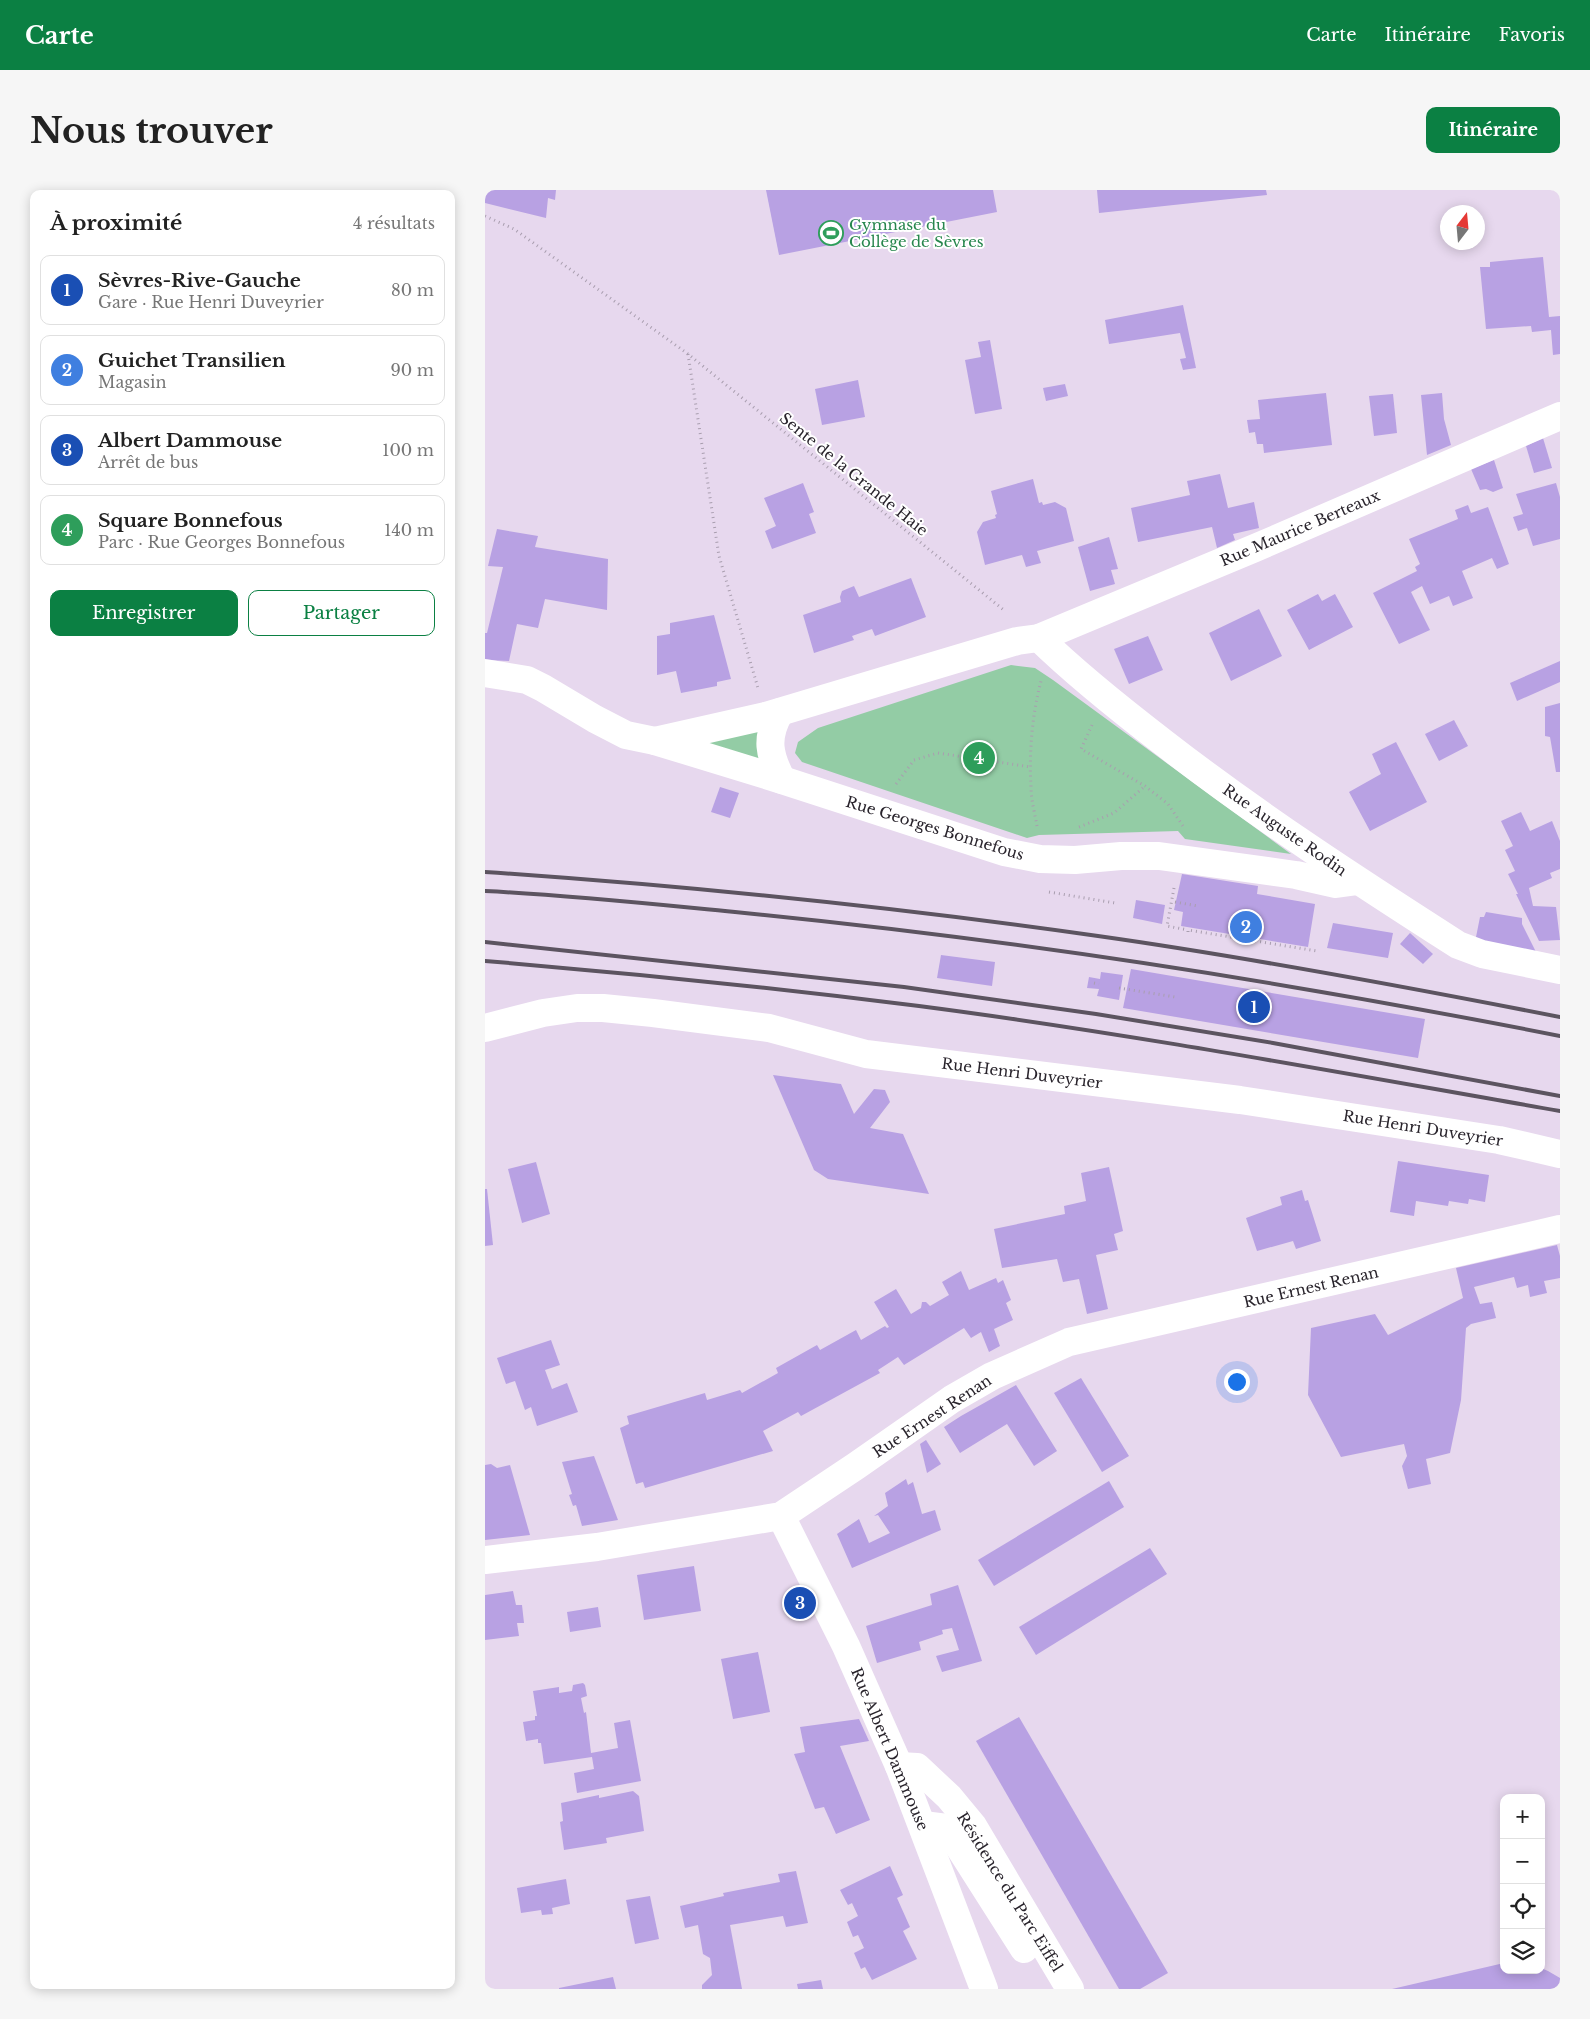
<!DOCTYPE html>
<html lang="fr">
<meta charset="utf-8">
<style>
body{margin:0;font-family:"Libre Baskerville",serif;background:#f6f6f6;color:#222}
.controls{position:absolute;right:15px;bottom:15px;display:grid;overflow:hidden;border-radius:10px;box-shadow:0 2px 12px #0003}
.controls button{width:45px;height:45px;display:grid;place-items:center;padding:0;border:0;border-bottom:1px solid #e0e0e0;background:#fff;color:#222;font:25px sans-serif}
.compass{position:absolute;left:955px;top:15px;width:45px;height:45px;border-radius:50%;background:#fff;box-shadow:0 2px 12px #0003;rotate:16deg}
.you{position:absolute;left:751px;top:1191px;width:18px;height:18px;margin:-12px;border:4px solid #fff;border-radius:50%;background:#1a73e8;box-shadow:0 0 0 8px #1a73e833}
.badge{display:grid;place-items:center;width:32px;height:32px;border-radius:50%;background:#0b8043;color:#fff;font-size:16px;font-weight:700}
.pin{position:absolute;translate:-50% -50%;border:2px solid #fff;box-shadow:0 1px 5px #0006}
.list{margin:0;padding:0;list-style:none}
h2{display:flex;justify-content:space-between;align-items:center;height:65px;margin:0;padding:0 20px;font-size:21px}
h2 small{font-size:16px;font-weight:400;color:#767676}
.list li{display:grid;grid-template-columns:32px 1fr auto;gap:15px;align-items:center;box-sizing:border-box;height:70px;margin:0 10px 10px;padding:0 10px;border:1px solid #e0e0e0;border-radius:10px}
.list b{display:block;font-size:19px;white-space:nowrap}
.list p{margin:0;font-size:16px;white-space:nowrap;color:#767676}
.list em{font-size:16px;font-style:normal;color:#767676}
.actions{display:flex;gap:10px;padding:15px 20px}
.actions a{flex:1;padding:11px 0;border:1px solid #0b8043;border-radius:10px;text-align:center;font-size:18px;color:#0b8043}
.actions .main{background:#0b8043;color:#fff}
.icon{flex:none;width:28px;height:28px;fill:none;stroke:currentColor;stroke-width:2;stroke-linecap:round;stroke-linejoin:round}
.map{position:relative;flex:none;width:1075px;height:1799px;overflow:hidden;border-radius:10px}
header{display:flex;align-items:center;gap:30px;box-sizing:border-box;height:70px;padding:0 25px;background:#0b8043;color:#fff}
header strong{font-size:24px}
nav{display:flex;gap:28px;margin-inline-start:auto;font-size:18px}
.intro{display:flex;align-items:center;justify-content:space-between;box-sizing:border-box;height:120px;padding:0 30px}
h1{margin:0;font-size:35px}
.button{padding:12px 22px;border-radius:10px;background:#0b8043;color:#fff;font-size:18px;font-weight:700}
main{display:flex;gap:30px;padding:0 30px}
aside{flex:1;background:#fff;border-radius:10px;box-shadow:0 2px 12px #0003}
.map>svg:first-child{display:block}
</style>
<header>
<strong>Carte</strong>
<nav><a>Carte</a><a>Itinéraire</a><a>Favoris</a></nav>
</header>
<div class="intro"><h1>Nous trouver</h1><a class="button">Itinéraire</a></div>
<main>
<aside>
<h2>À proximité<small>4 résultats</small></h2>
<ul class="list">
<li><span class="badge" style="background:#1a4fb4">1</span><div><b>Sèvres-Rive-Gauche</b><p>Gare · Rue Henri Duveyrier</p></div><em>80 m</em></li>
<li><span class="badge" style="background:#3f7fe0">2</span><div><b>Guichet Transilien</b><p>Magasin</p></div><em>90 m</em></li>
<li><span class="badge" style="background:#1a4fb4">3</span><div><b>Albert Dammouse</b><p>Arrêt de bus</p></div><em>100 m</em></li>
<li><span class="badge" style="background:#2e9e5b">4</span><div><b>Square Bonnefous</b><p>Parc · Rue Georges Bonnefous</p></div><em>140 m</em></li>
</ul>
<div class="actions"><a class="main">Enregistrer</a><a>Partager</a></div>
</aside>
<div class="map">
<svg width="1075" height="1799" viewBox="0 0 1075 1799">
<rect width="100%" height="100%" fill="#e7d8ee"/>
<g fill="#93cca5">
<path d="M526,475L550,478L568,490L806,664L700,649L693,641L554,645L542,648L317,572L310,563L313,552L333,538Z"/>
<path d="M277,539V572L215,552Z"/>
</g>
<g fill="#b8a1e3">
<path d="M0,0H71L70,10L63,8L61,28L0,13Z"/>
<path d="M281,0H508L512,22L294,65Z"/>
<path d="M612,0H781L782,5L614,23Z"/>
<path d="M1058,67L1064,127L1075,126V164L1068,165L1066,140L1047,142L1046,136L1001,139L995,77H1005V72Z"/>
<path d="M698,115L711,178L698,180L695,169L701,168L695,143L624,154L620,130Z"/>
<path d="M505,150L517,219L490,224L480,170L496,167L493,152Z"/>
<path d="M373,190L380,227L337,235L330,199Z"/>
<path d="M580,194L583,206L561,211L558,198Z"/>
<path d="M841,203L847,255L779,263L778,254H772L770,242L764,243L762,230L775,229L773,210Z"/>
<path d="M957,203L959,229L966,255L942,265L936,205Z"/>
<path d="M908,204L912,243L889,246L884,206Z"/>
<path d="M1058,248L1067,278L1049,283L1041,256Z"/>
<path d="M1009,270L1018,298L1008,302L1001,299L995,300L986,279Z"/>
<path d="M735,284L743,318L769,312L774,338L748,344L750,350L732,358L727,337L653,352L646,318L705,305L702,291Z"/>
<path d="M548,289L554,313L557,312L558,315L570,312L581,318L589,351L552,361L556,373L541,377L537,365L500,375L492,342L498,332L511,328L510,325L512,324L506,301Z"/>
<path d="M318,293L329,322L324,324L331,343L287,359L280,341L291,336L279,308Z"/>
<path d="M1071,293L1075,307V349L1048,356L1042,338L1033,341L1028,327L1038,324L1031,304Z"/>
<path d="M983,315L986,323L1003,317L1024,374L1012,379L1007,368L977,381L988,408L968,416L964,406L945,414L937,396L926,402L945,440L914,454L888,403L932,381L930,377L935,374L924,349L973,329L970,320Z"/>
<path d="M12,339L53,346L50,357L123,369L122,420L60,409L53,438L32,434L24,471L0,470V443H2L18,377L3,376Z"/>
<path d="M624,347L633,379L626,380L630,394L605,401L593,357Z"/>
<path d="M426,388L441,427L390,446L387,439L367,446L369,450L329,463L318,425L356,412L355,407L357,401L369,396L374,407Z"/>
<path d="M833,404L837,411L850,404L868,437L824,460L802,420Z"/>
<path d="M774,419L797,466L746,491L724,443Z"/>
<path d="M229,425L246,489L232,492V496L196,503L191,481L172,485V446L185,444V433Z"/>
<path d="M663,446L678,480L644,494L629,459Z"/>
<path d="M1075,471V492L1032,511L1025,493Z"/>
<path d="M1075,513V582H1071L1065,547L1060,546V517Z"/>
<path d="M969,530L983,556L954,571L940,544Z"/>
<path d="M911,552L942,612L885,641L864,602L896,584L887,564Z"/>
<path d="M235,597L254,603L245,628L226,622Z"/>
<path d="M1036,622L1045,641L1067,631L1075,651V679L1065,683L1067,688L1044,698L1048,716L1071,717L1075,750L1054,751L1031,704H1033L1023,684L1030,681L1020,660L1028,656L1016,631Z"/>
<path d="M697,684L773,696L772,704L830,714L823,757L696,736L698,722L689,720Z"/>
<path d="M651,710L680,715L677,734L648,728Z"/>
<path d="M1001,722L1037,728V734L1053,766L990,752L995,727H999Z"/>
<path d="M848,733L908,743L903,768L842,758Z"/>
<path d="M925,743L948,764L938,774L915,754Z"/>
<path d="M456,765L510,772L507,796L452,788Z"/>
<path d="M646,779L940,829L933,868L638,818Z"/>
<path d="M616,782L638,785L634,810L612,806L614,799L602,798L604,787L615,789Z"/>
<path d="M288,885L356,894L369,924L389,899L400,900L405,912L385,938L418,944L444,1004L343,989L329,980Z"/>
<path d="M913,971L1004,985L1000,1012L984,1009L983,1014L964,1011L963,1016L931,1011L929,1026L905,1022Z"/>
<path d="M51,972L65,1024L37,1033L23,979Z"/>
<path d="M624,977L638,1041L629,1044L633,1060L611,1065L623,1119L602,1124L594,1089L578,1092L572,1069L517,1078L509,1039L580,1024L579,1016L601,1011L596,983Z"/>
<path d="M0,999H2L8,1055L0,1056Z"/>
<path d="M817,1000L820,1011L823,1010L836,1051L811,1059L808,1051L772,1061L761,1028L797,1015L795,1007Z"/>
<path d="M1072,1055L1075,1066V1088L1059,1091L1062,1103L1045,1107L1043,1095L1032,1098L1029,1087L989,1097L995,1114L1007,1112L1011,1128L986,1134L981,1138L976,1210L965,1263L941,1269L946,1294L923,1299L917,1276L922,1266L919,1254L856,1267L823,1205L826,1138L890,1124L903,1145L978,1108L971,1078Z"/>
<path d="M476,1081L484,1100L511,1088L513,1093L518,1090L526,1110L521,1113L528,1130L509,1139L515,1156L504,1162L496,1142L486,1148L479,1138L419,1175L413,1167L393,1180L395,1183L316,1226L313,1222L278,1241L288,1261L160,1298L158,1292L151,1294L135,1238L144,1234L142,1226L220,1203L222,1210L255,1200L257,1203L293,1183L291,1178L332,1155L335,1160L371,1140L376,1150L400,1136L402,1138L404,1137L389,1112L411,1099L426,1124L436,1118L437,1112H441L445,1116L464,1105L457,1092Z"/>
<path d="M66,1150L75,1175L60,1180L67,1199L82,1193L93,1222L52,1236L46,1217L40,1220L30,1191L21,1194L12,1168Z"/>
<path d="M596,1188L644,1266L617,1282L569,1203Z"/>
<path d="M531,1195L572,1261L549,1276L522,1234L475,1263L459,1237L476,1226Z"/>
<path d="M441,1250L456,1274L442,1283L435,1254Z"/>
<path d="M109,1266L133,1330L97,1336L91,1315L88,1316L84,1305L87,1304L77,1272Z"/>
<path d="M6,1274L12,1278L25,1275L45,1345L0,1350V1275Z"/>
<path d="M421,1289L423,1295L428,1292L437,1324L450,1320L456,1340L367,1378L352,1344L374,1329L384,1353L405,1343L393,1325L389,1326L403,1316L400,1303Z"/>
<path d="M624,1291L639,1317L509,1396L493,1370Z"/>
<path d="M665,1358L682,1384L551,1465L534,1437Z"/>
<path d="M209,1376L216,1421L159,1430L152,1385Z"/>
<path d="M473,1395L497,1471L457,1482L451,1466L474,1460L467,1438L457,1440L458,1444L434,1452L436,1460L392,1473L381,1436L447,1415L445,1404Z"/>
<path d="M28,1401L31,1415H37L39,1433H32L34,1446L0,1450V1405Z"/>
<path d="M113,1417L116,1437L85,1442L82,1422Z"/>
<path d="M273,1462L285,1522L248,1529L236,1469Z"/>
<path d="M98,1493L100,1495L102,1506L96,1508L99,1523L101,1522L106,1563L133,1558L129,1533L145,1530L156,1591L92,1603L89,1583L109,1579L107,1567L59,1574L56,1553H53V1549L41,1551L38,1532L50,1530V1526H52L48,1501L74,1497V1503L87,1501L88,1495Z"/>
<path d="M534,1527L683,1783L655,1799H634L491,1551Z"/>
<path d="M374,1529L384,1551L355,1556L385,1630L351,1644L339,1617L330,1619L309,1564L320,1562L315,1537Z"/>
<path d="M148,1601L154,1606L159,1641L121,1648L122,1653L79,1660L75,1632L78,1631L76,1613L114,1605V1608Z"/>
<path d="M405,1676L418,1705L412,1708L425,1737L418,1741L432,1769L387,1790L380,1777L376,1779L369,1763L379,1758L373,1745L368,1747L362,1732L373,1726L367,1713L363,1715L355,1700Z"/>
<path d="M311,1681L323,1733L301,1737L298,1726L245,1735L257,1799H217V1795L227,1785L225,1768L218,1764L213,1735L200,1738L195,1716L239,1706L238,1703L295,1692L293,1684Z"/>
<path d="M81,1689L85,1714L67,1718L68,1724L57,1725L56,1720L36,1723L32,1698Z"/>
<path d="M165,1706L174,1749L150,1754L141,1710Z"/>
<path d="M1019,1773V1780H1056V1778L1063,1781L1075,1788V1799H907Z"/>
<path d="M128,1787L131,1799H74V1798Z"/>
<path d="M336,1790L338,1799H313L312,1794Z"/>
</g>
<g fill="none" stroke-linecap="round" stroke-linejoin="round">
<g stroke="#a99eaf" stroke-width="3" stroke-dasharray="1 4" stroke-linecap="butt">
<path d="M0,26L29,39L203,164L520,421"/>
<path d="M203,164L234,366L273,498"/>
<path d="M607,535L596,559L660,596L683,614L700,639"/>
<path d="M411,594L429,570L453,563L546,577"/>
<path d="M552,636C550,624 546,610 546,597C544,562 547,525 556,491"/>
<path d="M594,637L629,623L660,596"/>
<path d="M689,698L682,736L703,740"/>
<path d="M564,702L630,713"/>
<path d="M690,712L713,716"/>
<path d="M703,742V740L832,761V763"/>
<path d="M609,793L614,794"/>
<path d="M634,798L690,807"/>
</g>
<g stroke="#fff" stroke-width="28">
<path d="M554,448C593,486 636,520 679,553C773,626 873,691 973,755L997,764L1075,780"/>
<path d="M0,483L42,490L58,498L110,529L141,545L170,551L297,590L519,662L555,669L590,670L636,666H674L811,685L851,694L873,691"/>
<path d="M295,522C280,548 284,565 297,590"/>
<path d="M170,551L281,526L532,451L554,448L770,358L1075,226"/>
<path d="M0,838L58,823L92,818H118L168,823L284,838L381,864L755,910L1014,950L1075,964"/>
<path d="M296,1326L361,1456L414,1576L499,1799"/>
<path d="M0,1370L112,1357L296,1326L371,1276L467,1209L507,1186L584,1152L1075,1039"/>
<path d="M414,1576L432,1577L464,1607L488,1636L585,1799"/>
<path d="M438,1635L462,1638L539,1759"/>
</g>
<g stroke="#5c5460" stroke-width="4">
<path d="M0,682C205,696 409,717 613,746C768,768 922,797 1075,827"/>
<path d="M0,701C84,705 167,714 250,722C527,749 802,792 1075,846"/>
<path d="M0,752L419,797L611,824L788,853L1075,906"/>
<path d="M0,771C145,783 290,798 434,816C649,844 862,884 1075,921"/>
</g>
</g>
<defs>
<symbol id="stadium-ring" viewBox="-11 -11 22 22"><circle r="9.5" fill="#fff" stroke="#2e9e5b" stroke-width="1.5"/><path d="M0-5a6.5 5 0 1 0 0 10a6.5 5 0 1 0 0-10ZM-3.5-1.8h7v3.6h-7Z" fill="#2e9e5b"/></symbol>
</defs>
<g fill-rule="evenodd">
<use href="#stadium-ring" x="332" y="29" width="28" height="28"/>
</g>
<g text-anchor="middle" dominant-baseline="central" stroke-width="4" stroke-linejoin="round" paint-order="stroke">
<g font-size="15" fill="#27864d" stroke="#fff" text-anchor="start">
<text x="364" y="34">Gymnase du<tspan x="364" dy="17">Collège de Sèvres</tspan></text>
</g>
<g font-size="15" fill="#29242c" stroke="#fff">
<text transform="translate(369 284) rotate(39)">Sente de la Grande Haie</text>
<text transform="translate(815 338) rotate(-23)">Rue Maurice Berteaux</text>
<text transform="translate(450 638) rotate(17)">Rue Georges Bonnefous</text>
<text transform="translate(800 640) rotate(35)">Rue Auguste Rodin</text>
<text transform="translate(537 883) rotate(7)">Rue Henri Duveyrier</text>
<text transform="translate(938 938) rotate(9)">Rue Henri Duveyrier</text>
<text transform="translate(826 1097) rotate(-13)">Rue Ernest Renan</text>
<text transform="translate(447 1226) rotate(-33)">Rue Ernest Renan</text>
<text transform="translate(405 1559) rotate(67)">Rue Albert Dammouse</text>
<text transform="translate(525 1702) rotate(58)">Résidence du Parc Eiffel</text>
</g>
</g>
</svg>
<div class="controls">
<button>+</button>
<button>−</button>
<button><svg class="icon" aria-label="locate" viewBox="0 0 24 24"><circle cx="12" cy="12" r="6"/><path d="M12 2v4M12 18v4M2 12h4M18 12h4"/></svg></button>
<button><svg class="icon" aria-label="layers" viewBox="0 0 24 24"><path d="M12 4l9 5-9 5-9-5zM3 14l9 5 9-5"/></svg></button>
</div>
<svg class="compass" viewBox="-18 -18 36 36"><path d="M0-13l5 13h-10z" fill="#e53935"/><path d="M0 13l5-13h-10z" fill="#767676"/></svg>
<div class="you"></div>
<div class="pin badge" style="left:769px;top:817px;background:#1a4fb4">1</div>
<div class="pin badge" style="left:761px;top:737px;background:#3f7fe0">2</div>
<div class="pin badge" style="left:315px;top:1413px;background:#1a4fb4">3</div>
<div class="pin badge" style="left:494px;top:568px;background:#2e9e5b">4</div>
</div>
</main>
